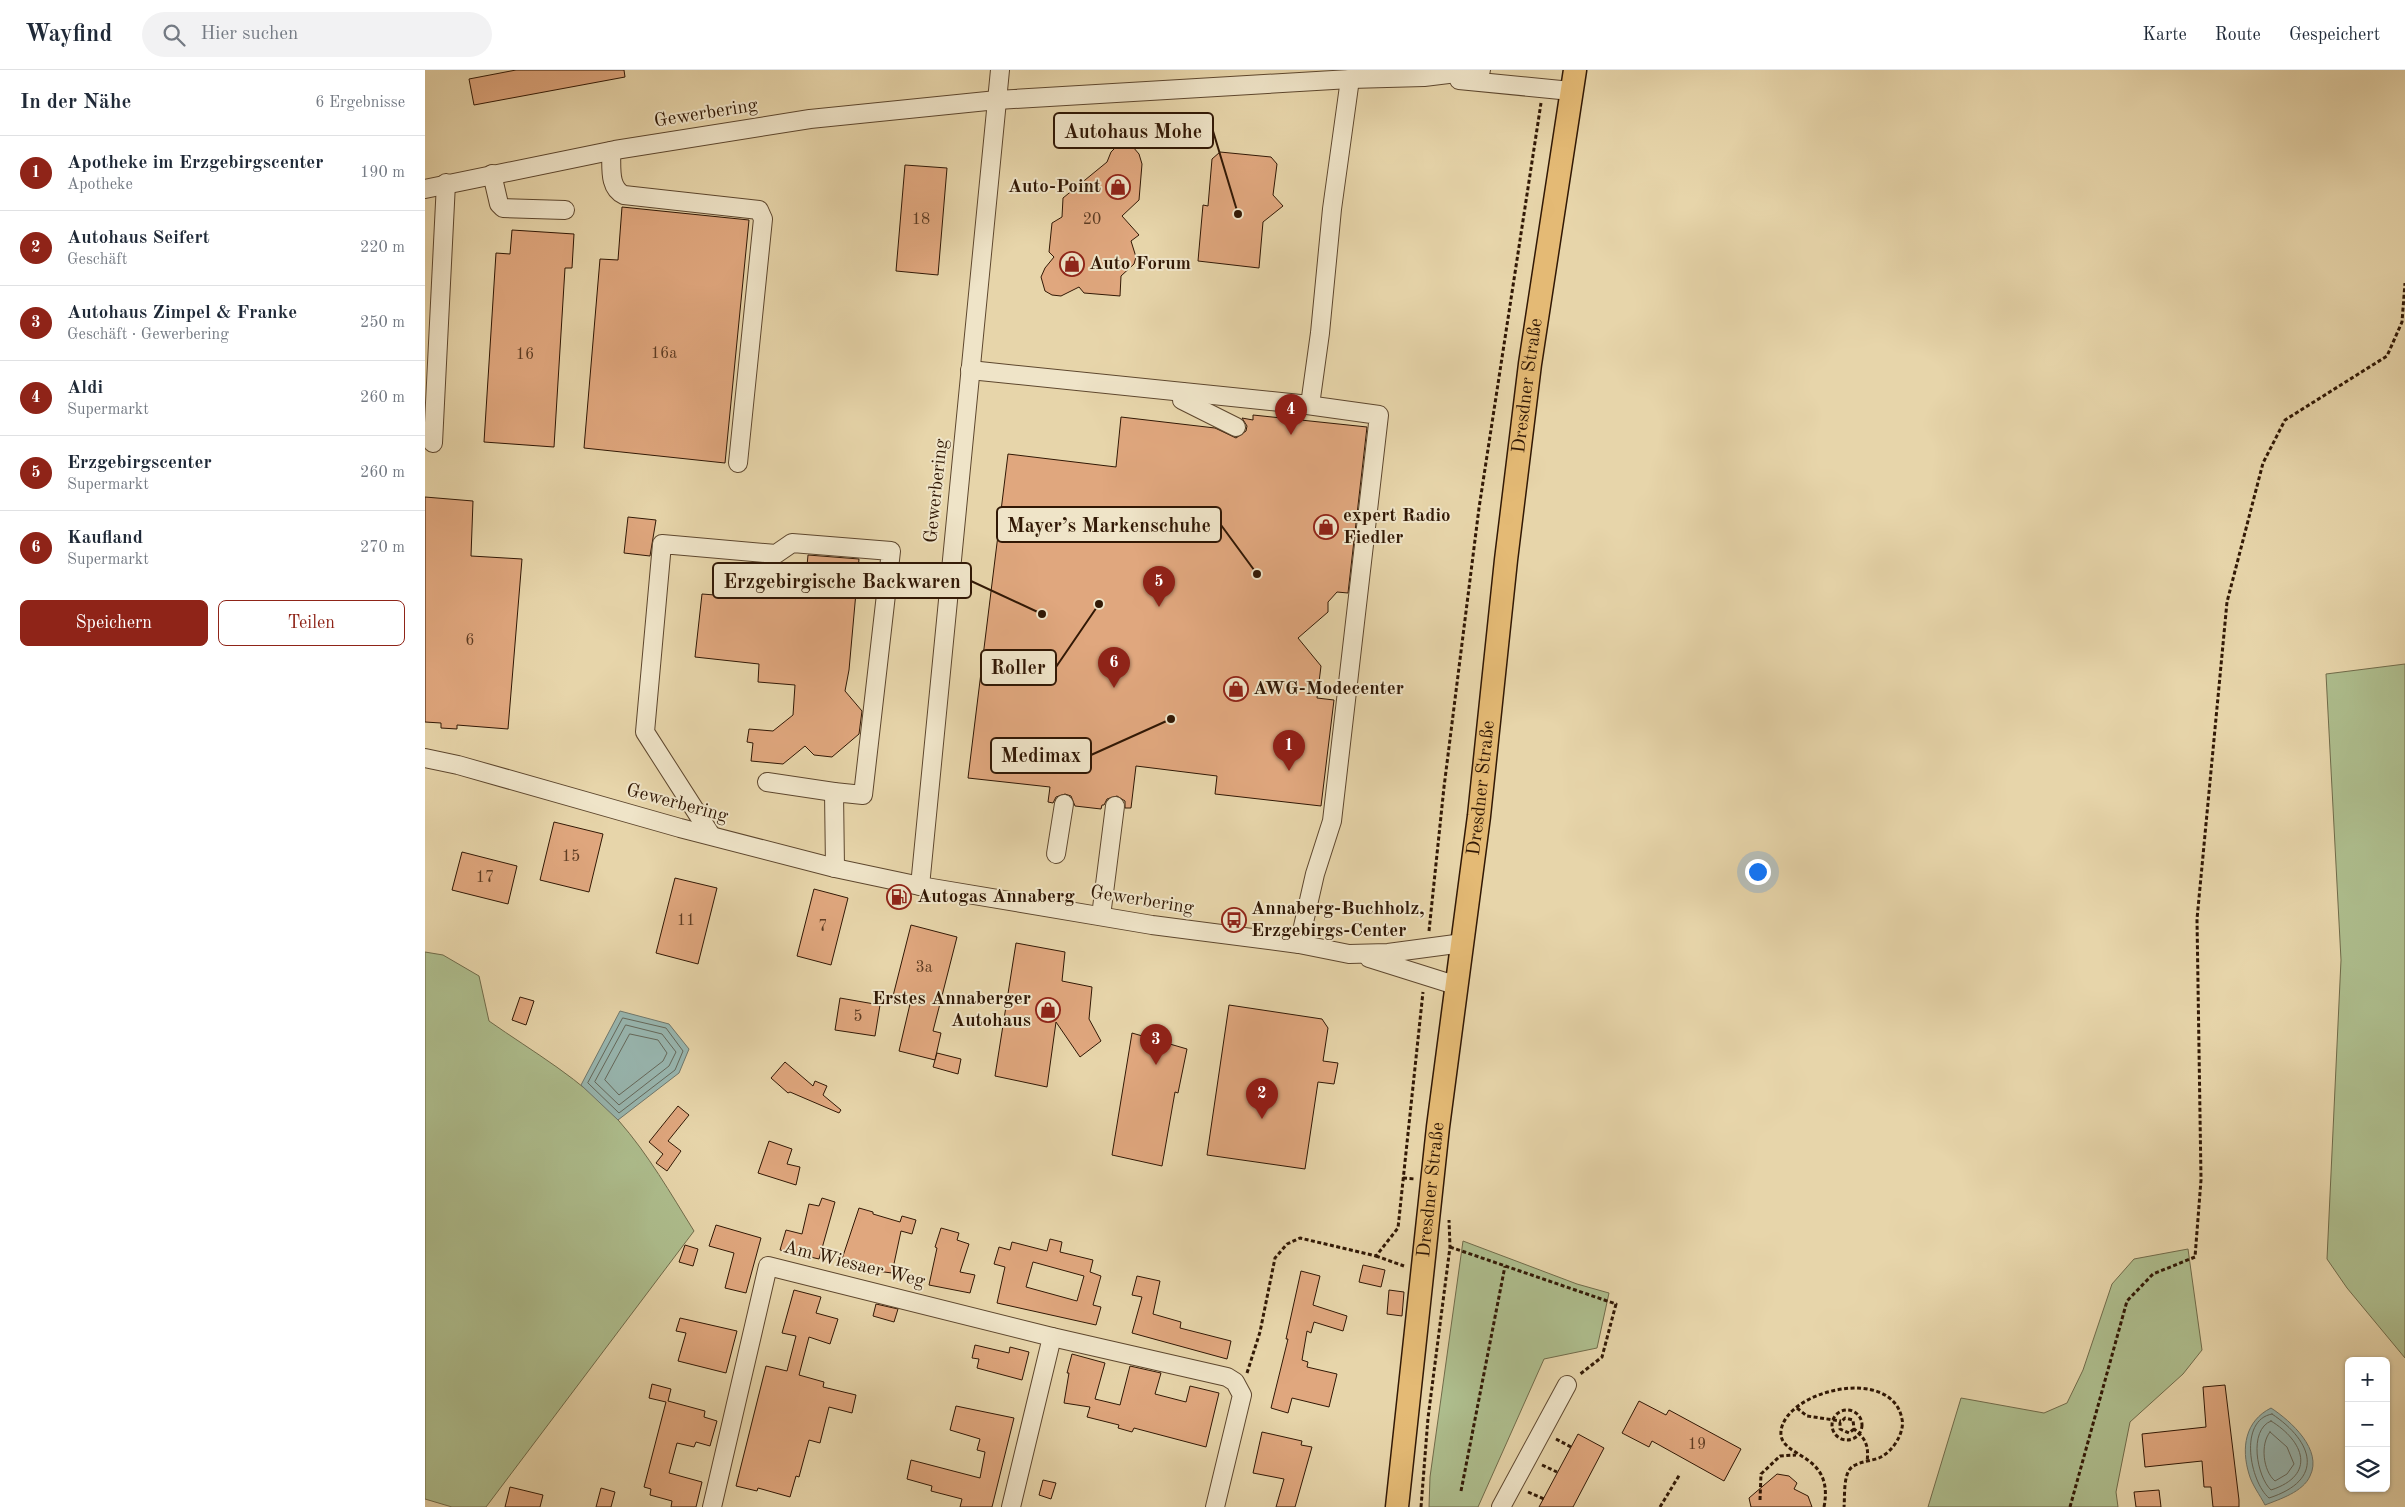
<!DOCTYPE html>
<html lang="de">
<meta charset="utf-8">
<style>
body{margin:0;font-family:"Old Standard TT",serif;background:#f2f2f3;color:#1f2937}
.controls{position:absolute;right:15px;bottom:15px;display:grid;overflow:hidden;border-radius:8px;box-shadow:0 1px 4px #0004}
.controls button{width:45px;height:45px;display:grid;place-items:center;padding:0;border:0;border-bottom:1px solid #e0e1e3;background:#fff;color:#1f2937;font:25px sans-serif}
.you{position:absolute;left:1332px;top:801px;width:18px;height:18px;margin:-12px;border:4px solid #fff;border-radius:50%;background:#1a73e8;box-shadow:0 0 0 8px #1a73e833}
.badge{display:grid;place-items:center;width:32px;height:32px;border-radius:50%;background:#8f2418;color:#fff;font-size:16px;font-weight:700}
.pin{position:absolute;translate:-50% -41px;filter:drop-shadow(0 1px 2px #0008)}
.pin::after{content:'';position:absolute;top:26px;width:18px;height:15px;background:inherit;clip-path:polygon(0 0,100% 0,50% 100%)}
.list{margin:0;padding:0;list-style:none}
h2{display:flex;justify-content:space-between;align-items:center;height:65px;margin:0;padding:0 20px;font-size:21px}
h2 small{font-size:16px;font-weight:400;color:#747a83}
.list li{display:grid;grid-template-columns:32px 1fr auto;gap:15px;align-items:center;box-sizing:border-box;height:75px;padding:0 20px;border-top:1px solid #e0e1e3}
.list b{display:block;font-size:19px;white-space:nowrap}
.list p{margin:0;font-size:16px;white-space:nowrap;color:#747a83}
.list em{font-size:16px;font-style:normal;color:#747a83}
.actions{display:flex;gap:10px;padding:15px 20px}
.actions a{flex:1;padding:11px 0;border:1px solid #8f2418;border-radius:8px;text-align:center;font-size:18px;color:#8f2418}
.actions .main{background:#8f2418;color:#fff}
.icon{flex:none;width:28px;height:28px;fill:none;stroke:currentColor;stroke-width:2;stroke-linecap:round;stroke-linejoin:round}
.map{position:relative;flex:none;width:1980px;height:1437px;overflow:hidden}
header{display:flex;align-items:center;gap:30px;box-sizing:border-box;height:70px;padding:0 25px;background:#fff;border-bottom:1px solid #e0e1e3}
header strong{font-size:24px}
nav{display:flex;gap:28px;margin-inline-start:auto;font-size:18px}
.search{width:350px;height:45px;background:#f2f2f3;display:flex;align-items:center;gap:12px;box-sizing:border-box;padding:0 18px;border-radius:28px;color:#747a83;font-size:19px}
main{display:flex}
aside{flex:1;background:#fff}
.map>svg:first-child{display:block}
</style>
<header>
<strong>Wayfind</strong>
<div class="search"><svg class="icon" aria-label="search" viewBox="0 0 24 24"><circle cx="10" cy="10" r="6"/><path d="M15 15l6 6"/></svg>Hier suchen</div>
<nav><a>Karte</a><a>Route</a><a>Gespeichert</a></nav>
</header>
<main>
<aside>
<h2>In der Nähe<small>6 Ergebnisse</small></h2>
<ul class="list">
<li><span class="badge">1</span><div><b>Apotheke im Erzgebirgscenter</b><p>Apotheke</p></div><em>190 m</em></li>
<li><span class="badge">2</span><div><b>Autohaus Seifert</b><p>Geschäft</p></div><em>220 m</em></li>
<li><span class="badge">3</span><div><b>Autohaus Zimpel &amp; Franke</b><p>Geschäft · Gewerbering</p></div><em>250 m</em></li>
<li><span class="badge">4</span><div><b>Aldi</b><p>Supermarkt</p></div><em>260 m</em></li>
<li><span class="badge">5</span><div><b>Erzgebirgscenter</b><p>Supermarkt</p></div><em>260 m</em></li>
<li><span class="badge">6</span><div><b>Kaufland</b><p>Supermarkt</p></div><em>270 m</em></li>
</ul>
<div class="actions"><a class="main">Speichern</a><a>Teilen</a></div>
</aside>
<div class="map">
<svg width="1980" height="1437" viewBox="0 0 1980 1437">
<rect width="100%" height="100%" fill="#e7d5aa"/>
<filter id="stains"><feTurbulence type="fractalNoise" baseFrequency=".004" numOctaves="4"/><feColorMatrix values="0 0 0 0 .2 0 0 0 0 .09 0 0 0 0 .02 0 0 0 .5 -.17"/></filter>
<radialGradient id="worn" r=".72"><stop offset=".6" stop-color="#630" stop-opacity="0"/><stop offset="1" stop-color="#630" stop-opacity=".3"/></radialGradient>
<g fill="#aebe8e" stroke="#706b4a">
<path d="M1980,594V1288L1922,1218L1902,1189L1916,890L1901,604Z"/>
<path d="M0,882L18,885L54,906L64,951C108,982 158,1010 194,1051C223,1084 246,1124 269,1161L61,1437H27L0,1429Z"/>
<path d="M1038,1171L1152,1214L1184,1223L1172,1278L1119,1289L1053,1437H1004L1005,1407Z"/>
<path d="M1763,1179L1777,1280L1758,1304L1705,1352L1691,1422L1693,1437H1503L1536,1328L1619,1343L1642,1333L1658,1300L1687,1214L1709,1189Z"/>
</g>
<g fill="#98b7b1" stroke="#6f776c">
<path d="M195,941L244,954L264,979L254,1003L193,1050L156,1015Z"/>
<path d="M1846,1338C1866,1351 1898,1380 1885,1406C1878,1422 1855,1429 1840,1435C1835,1425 1827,1415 1824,1404C1816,1378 1820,1351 1846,1338Z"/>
</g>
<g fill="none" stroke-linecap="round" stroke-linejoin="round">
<g stroke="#64685b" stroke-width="1">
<path d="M198,948L241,958L258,981L250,1000L194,1043L163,1013Z"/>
<path d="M201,955L237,964L251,982L244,996L194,1035L170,1012Z"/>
<path d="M205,964L233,970L242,983L238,991L194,1025L180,1010Z"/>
<path d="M1847,1344C1889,1372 1900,1410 1844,1428C1825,1412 1813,1350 1847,1344Z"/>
<path d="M1846,1351C1879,1371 1892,1405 1846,1420C1832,1407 1823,1360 1846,1351Z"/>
<path d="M1845,1362L1862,1377L1869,1394L1862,1404L1850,1411C1838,1401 1835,1374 1845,1362Z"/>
</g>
</g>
<g fill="#e0a77e" stroke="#311805" fill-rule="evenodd">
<path d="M91,0H199L200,7L49,35L44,9Z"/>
<path d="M700,75L708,77L714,84L717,94L714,130L697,146L714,165L706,171L711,187L709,194L696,206L695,226L659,223L654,217L636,226L627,225L620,221L616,207L620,198L629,187L624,182L627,153L637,147L638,128L682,92L686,82L692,76Z"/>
<path d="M795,82L846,87L852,94L848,125L858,136L838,152L834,198L773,191L778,135L783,136L787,89Z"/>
<path d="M480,95L522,98L513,205L471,201Z"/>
<path d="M197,137L324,150L300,393L159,378L175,189L193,190Z"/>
<path d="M87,160L149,164L147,198H140L129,377L59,372L71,183L85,184Z"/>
<path d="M828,345L942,357L923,523L912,522L903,532V542L873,568L896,596L892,628L909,630L896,736L790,724L792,706L711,696L706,738H700V731L692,726L682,729L679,735H677L676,739L650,736L646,726L640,724L631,727L628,733L623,732L625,717L543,708L583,384L691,397L696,347L790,358L811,368L821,361L822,356L817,348L828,350Z"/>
<path d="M0,427L48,431L46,486L97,489L83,659L32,655V659L16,658V653L0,652Z"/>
<path d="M203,447L231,450L225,486L199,483Z"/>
<path d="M383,485L434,489L424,600L420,621L437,641L434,664L407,687L389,685L380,676L358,694L326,691L328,673L322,672L324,659L348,661L368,645L370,615L333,612L334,594L270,587L277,524L328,528L329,513L380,517Z"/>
<path d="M129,752L178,764L164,822L115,810Z"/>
<path d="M37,782L92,796L83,834L27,820Z"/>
<path d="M250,808L292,818L273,894L231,883Z"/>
<path d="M389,819L423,828L406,895L372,886Z"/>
<path d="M486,855L532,867L508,961L516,963L510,990L474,981L485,934L467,930Z"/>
<path d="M591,873L640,882L637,911L667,917L664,949L676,971L655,987L631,952L622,1017L570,1006Z"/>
<path d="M95,927L109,931L101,955L87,950Z"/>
<path d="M415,928L455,935L450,966L410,960Z"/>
<path d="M804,935L897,949L903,958L898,991L913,993L909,1014L893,1012L880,1099L782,1085Z"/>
<path d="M707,963L762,979L753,1023L750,1022L737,1096L687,1085Z"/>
<path d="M512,983L536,989L533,1004L508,997Z"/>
<path d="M360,992L388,1016L390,1011L402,1016L398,1025L416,1040L414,1043L365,1022L363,1023L346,1008Z"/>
<path d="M253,1036L264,1045L243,1071L256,1081L242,1101L231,1093L238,1084L224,1072Z"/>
<path d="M344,1071L367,1079L362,1094L375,1097L371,1115L333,1103Z"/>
<path d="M397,1128L410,1132L394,1189L355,1180L361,1160L377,1164L384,1134L394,1136Z"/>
<path d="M434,1138L448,1142V1144L475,1152L477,1146L491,1150L487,1164L476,1161L467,1203L444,1200L416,1192Z"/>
<path d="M291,1155L336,1168L321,1223L300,1218L309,1183L284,1176Z"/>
<path d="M516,1158L534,1163L532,1170L544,1174L535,1202L550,1205L545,1223L504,1215L512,1178L510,1177Z"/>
<path d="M625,1169L637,1172L635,1182L668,1190L665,1202L676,1206L668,1235L676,1237L671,1255L572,1233L580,1197L569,1194L574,1177L585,1180L587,1172L622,1181ZM608,1192L659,1206L652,1231L601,1217Z"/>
<path d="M260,1175L273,1179L268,1196L254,1192Z"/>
<path d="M938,1195L960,1200L956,1217L934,1212Z"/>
<path d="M876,1201L895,1206L888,1235L922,1246L918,1261L889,1252L886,1263L882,1261L877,1290L883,1292L882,1297L912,1304L904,1337L867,1328L863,1343L846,1338L863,1269H861Z"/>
<path d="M712,1206L735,1211L728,1244L756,1252L755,1258L806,1271L802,1289L707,1263L717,1227L707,1225Z"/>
<path d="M369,1220L396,1227L391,1243L413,1249L405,1274L384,1267L374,1305L399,1312L398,1317L431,1325L427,1343L404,1337L395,1373L384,1370L374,1407L371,1406L365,1427L333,1418L332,1421L311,1416L341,1296L362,1301L371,1266L357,1263Z"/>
<path d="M964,1220L979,1222L977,1246L962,1244Z"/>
<path d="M451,1234L473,1239L469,1252L448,1246Z"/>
<path d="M255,1248L312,1261L301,1303L253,1291L261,1263L251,1261Z"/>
<path d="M550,1275L584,1283L585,1277L604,1282L597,1310L552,1298L554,1289L547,1288Z"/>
<path d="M647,1284L680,1293L670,1329L695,1335L705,1296L736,1303L730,1324L761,1332L765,1316L794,1323L781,1377L709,1358L707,1362L693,1358L694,1355L662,1347L665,1337L639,1333L644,1303H642Z"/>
<path d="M227,1314L246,1319L243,1331L280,1341L279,1347L292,1351L285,1376L271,1372L269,1377L252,1373L244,1403L277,1412L271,1437H246L247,1431L225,1425L226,1419L219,1417L241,1332L224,1328Z"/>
<path d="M1800,1315L1814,1430V1437H1788L1786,1417H1779L1777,1391L1720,1397L1717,1364L1781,1357L1778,1317Z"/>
<path d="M1214,1331L1241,1345L1244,1340L1316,1379L1299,1411L1227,1371L1224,1377L1197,1363Z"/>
<path d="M531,1336L589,1348L567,1437H535L537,1429L506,1421L507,1416L482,1409L486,1390L555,1408L560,1382L552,1380L555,1369L525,1360Z"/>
<path d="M837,1362L877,1371L876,1375L887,1377L870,1437H851L859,1409L828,1403Z"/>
<path d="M1153,1364L1179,1378L1148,1437H1114Z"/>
<path d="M1352,1404L1364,1406L1372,1413L1369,1419L1383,1426L1387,1437H1326L1324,1428Z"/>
<path d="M618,1410L631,1413L626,1429L614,1425Z"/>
<path d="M85,1417L118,1425L115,1437H80Z"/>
<path d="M176,1418L190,1422L186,1437H171Z"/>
<path d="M1734,1420L1736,1437H1711L1709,1422Z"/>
</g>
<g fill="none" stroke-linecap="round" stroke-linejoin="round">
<defs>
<g id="minor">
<path d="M1034,10L1146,21"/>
<path d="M186,81C187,96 183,118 199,125L334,140L338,149L313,393"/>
<path d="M67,104L74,134L78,138L140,140"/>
<path d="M0,119L190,80L385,49L572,30L925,9L999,7L1056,0"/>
<path d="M545,300L875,334L954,345L907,751L890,804L874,874"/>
<path d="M757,322V330L811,357"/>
<path d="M885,335L895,263L907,139L925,9"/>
<path d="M8,373L21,113"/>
<path d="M0,688L33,695L255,758L410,798L495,816L727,855L874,874L924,884L963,883L1038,873"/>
<path d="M342,712L409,722"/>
<path d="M286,765L220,662L237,474L351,484L367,473L466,481L438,725L409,722L410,798"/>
<path d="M631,784L639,734"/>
<path d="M495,816L575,0"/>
<path d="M676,846L690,736"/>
<path d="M944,888L1033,916"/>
<path d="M287,1437L343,1196L627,1267L802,1307L810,1312L817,1325L790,1437"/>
<path d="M586,1437L627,1267"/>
<path d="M1076,1437L1142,1315"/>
</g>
<g id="major">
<path id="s1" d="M972,1437L1013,1057L1054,746L1081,490L1105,294L1150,0"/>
</g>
</defs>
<use href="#minor" stroke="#5e472e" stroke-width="20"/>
<use href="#major" stroke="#311805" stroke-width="25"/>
<g stroke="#311805" stroke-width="3" stroke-dasharray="4 2.5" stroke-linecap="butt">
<path d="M1004,861L1019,717L1054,438L1116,33"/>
<path d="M978,1108L990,1109"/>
<path d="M1025,1177L1191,1234L1177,1287L1154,1305"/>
<path d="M951,1186L979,1196"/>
<path d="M822,1303L835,1262L850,1188L862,1174L875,1168L951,1186L973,1158L998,922"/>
<path d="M1372,1338L1382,1346L1416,1351"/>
<circle cx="1422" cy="1355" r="15"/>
<path d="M1429,1359L1424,1363L1415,1359V1353L1420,1348L1428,1350L1429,1359C1441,1369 1444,1376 1442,1392"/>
<path d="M1131,1369L1146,1377"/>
<path d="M1117,1395L1132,1402"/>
<path d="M1036,1421L1080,1196"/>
<path d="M1103,1422L1119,1429"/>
<path d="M1335,1430L1336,1404L1355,1386L1371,1385"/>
<path d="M996,1437L1003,1348L1025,1177L1024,1150"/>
<path d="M1235,1437L1255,1404"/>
<path d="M1399,1437C1410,1381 1353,1389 1356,1361C1361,1320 1467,1295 1477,1349C1480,1362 1468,1381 1456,1387C1448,1391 1435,1391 1427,1397C1418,1404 1420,1426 1419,1437"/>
<path d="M1645,1437L1702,1231L1728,1204L1770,1187L1776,1110L1772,849L1802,532L1838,393L1860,350L1962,286L1977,252L1980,213"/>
</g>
<use href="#minor" stroke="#efe4c8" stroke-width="18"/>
<use href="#major" stroke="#e4ba75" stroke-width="22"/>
</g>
<defs>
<symbol id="shop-ring" viewBox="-11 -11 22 22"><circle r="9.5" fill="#efe4c8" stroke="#8f2418" stroke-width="1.5"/><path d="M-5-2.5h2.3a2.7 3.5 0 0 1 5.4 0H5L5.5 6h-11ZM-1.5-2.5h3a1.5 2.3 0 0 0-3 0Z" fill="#8f2418"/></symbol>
<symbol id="fuel-ring" viewBox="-11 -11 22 22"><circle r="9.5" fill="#efe4c8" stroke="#8f2418" stroke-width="1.5"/><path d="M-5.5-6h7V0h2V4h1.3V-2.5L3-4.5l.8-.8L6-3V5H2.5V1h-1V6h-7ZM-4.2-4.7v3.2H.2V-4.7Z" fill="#8f2418"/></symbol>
<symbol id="bus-ring" viewBox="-11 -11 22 22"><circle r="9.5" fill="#efe4c8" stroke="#8f2418" stroke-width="1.5"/><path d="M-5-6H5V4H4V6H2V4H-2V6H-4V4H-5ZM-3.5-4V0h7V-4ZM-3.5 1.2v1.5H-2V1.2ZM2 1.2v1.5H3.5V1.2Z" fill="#8f2418"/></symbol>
</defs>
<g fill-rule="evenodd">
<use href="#shop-ring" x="679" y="103" width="28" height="28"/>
<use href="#shop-ring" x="633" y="180" width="28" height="28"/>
<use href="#shop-ring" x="887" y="443" width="28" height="28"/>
<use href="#shop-ring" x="797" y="605" width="28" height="28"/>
<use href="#fuel-ring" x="460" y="813" width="28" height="28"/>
<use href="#bus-ring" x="795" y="836" width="28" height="28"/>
<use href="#shop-ring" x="609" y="926" width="28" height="28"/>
</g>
<g text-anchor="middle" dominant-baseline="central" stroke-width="4" stroke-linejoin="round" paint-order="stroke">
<g font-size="16" fill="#5d3c23">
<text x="496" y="150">18</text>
<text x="667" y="150">20</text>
<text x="239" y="284">16a</text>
<text x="100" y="285">16</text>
<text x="45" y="571">6</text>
<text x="146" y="787">15</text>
<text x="60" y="808">17</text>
<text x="261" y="851">11</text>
<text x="398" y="857">7</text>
<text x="499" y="898">3a</text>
<text x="433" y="947">5</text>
<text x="1272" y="1375">19</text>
</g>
<g font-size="19" fill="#311805" stroke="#efe4c8">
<text transform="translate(281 44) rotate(-9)">Gewerbering</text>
<text stroke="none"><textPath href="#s1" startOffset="1129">Dresdner Straße</textPath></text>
<text transform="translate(512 421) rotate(-84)">Gewerbering</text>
<text stroke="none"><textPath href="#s1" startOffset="724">Dresdner Straße</textPath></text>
<text transform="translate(252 734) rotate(15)">Gewerbering</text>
<text transform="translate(717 831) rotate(9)">Gewerbering</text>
<text stroke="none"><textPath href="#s1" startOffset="319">Dresdner Straße</textPath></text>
<text transform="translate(429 1195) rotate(14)">Am Wiesaer Weg</text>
</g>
<g font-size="19" font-weight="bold" fill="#311805" stroke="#efe4c8" text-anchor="start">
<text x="676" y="117" text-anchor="end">Auto-Point</text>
<text x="664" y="194">Auto Forum</text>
<text x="918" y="446">expert Radio<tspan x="918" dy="22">Fiedler</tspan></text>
<text x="828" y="619">AWG-Modecenter</text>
<text x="492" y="827">Autogas Annaberg</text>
<text x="826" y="839">Annaberg-Buchholz,<tspan x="826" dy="22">Erzgebirgs-Center</tspan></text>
<text x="606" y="929" text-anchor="end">Erstes Annaberger<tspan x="606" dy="22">Autohaus</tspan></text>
</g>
</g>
<path fill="none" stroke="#311805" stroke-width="2" d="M813 144L788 61M832 504L796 455M617 544L546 511M674 534L631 597M746 649L666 685"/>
<g fill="#311805" stroke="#efe4c8" stroke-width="2">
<circle cx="813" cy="144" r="5"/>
<circle cx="832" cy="504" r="5"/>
<circle cx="617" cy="544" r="5"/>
<circle cx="674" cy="534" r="5"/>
<circle cx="746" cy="649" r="5"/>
</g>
<g fill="#efe4c8" stroke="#311805" stroke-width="2">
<rect x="629" y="43" width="159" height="35" rx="5"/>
<rect x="572" y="437" width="224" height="35" rx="5"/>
<rect x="288" y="493" width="258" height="35" rx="5"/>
<rect x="556" y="580" width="75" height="35" rx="5"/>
<rect x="566" y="668" width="100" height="35" rx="5"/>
</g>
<g font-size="20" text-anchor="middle" font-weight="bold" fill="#311805">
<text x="708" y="68">Autohaus Mohe</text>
<text x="684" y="462">Mayer’s Markenschuhe</text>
<text x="417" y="518">Erzgebirgische Backwaren</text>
<text x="593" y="604">Roller</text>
<text x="616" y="692">Medimax</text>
</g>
<rect width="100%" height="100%" filter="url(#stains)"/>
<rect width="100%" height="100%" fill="url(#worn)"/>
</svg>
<div class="controls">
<button>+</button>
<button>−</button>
<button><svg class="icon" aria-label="layers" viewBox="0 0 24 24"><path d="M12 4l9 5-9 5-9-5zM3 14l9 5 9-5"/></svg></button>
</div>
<div class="you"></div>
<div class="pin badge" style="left:864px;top:701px">1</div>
<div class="pin badge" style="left:837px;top:1049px">2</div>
<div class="pin badge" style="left:731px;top:995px">3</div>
<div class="pin badge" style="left:866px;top:365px">4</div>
<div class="pin badge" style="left:734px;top:537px">5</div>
<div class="pin badge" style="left:689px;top:618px">6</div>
</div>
</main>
